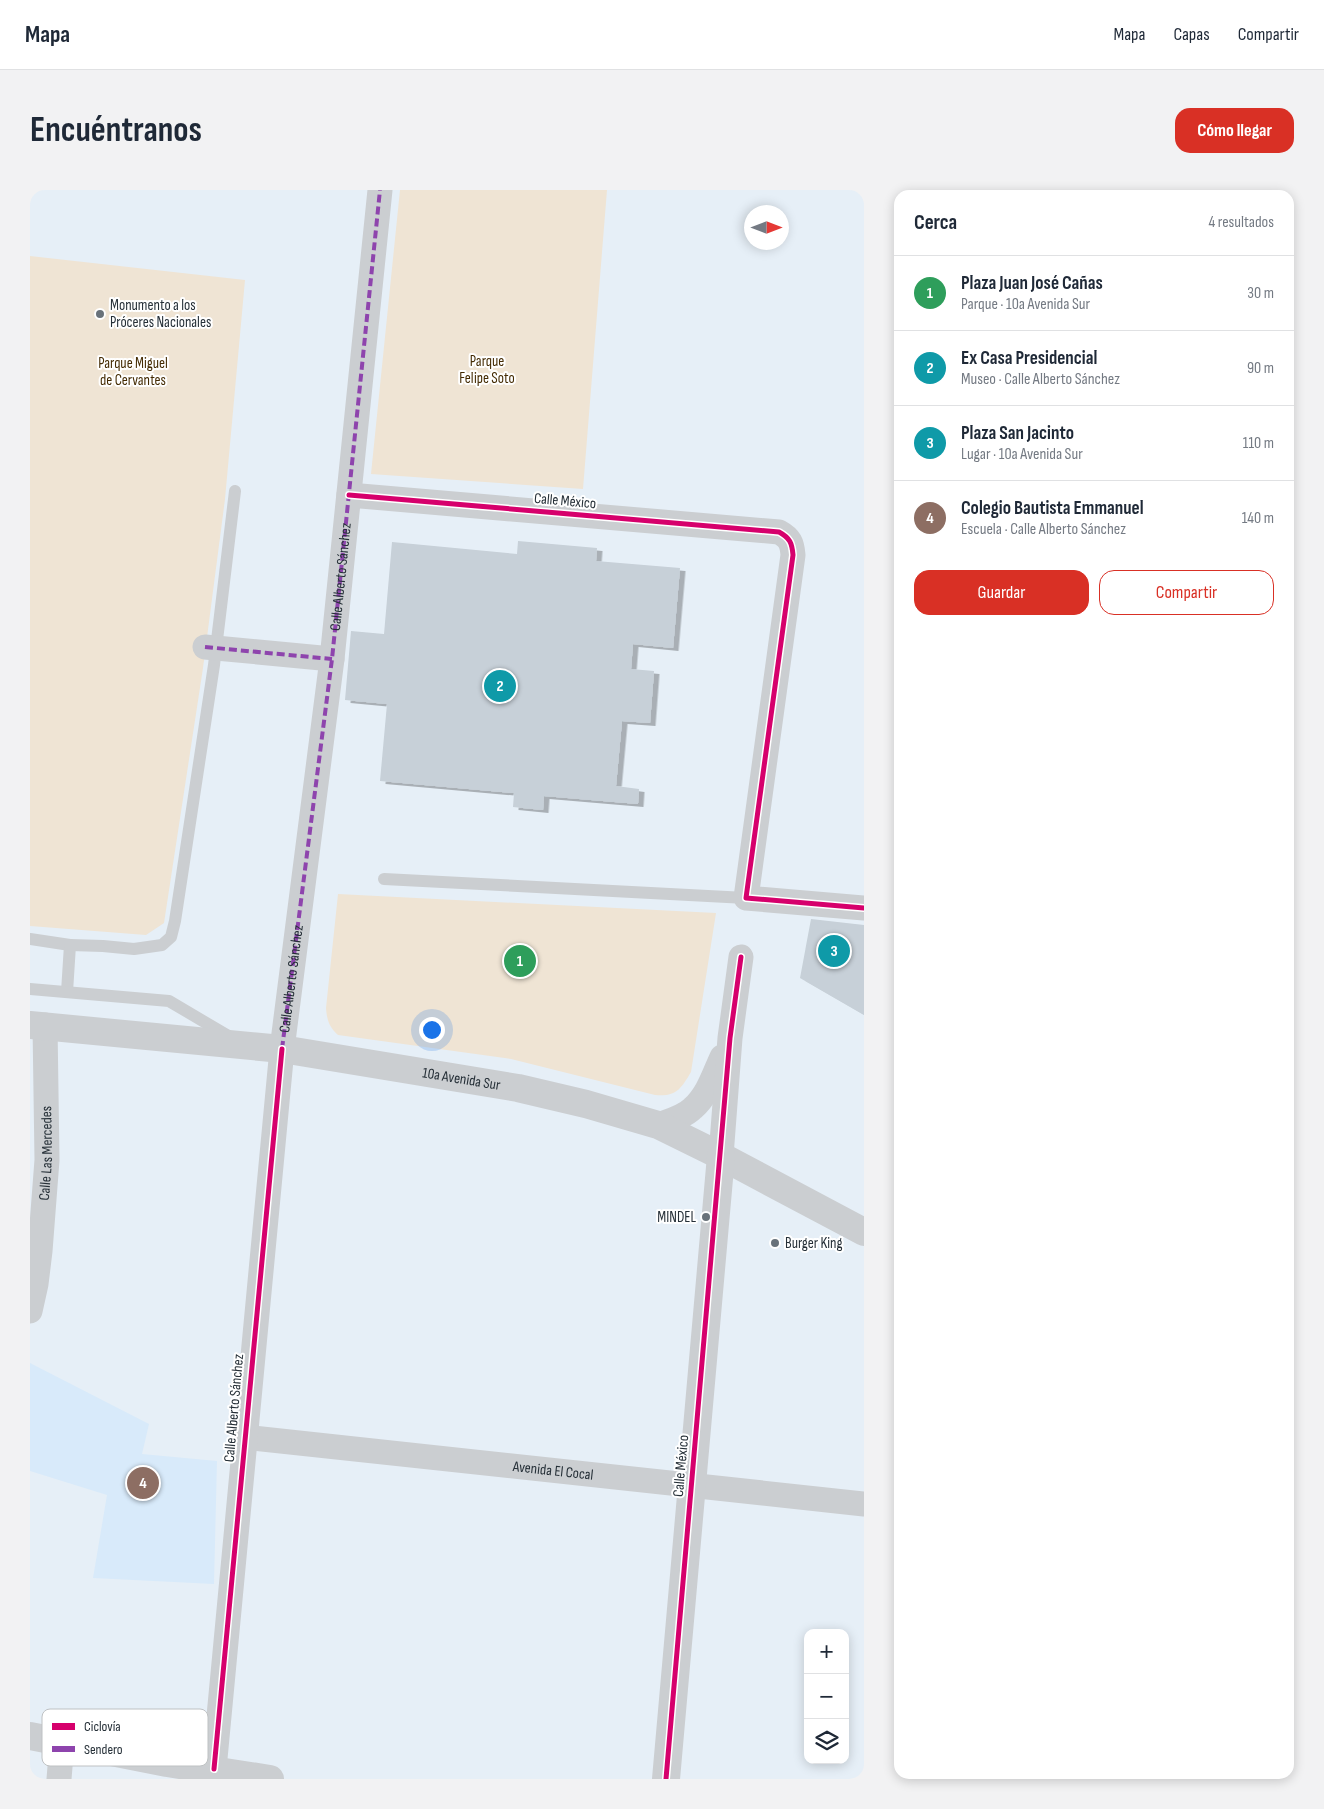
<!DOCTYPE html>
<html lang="es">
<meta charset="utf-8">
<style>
body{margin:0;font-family:"Sofia Sans Condensed",sans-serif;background:#f2f2f3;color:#1f2937}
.controls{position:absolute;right:15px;bottom:15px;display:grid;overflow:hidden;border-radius:10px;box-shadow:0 2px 12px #0003}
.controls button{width:45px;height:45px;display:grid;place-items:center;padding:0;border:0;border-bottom:1px solid #e0e1e3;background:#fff;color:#1f2937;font:25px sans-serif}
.compass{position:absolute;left:714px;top:15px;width:45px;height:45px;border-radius:50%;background:#fff;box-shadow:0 2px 12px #0003;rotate:90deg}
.you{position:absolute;left:401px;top:839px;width:18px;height:18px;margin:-12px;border:4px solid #fff;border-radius:50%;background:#1a73e8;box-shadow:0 0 0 8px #1a73e833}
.badge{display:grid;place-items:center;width:32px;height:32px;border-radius:50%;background:#d93025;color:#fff;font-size:16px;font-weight:700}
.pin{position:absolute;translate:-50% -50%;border:2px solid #fff;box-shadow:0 1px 5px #0006}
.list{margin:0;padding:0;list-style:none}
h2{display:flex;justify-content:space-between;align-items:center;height:65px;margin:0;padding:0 20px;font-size:21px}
h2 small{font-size:16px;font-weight:400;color:#747a83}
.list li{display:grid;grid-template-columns:32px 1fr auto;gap:15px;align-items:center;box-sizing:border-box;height:75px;padding:0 20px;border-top:1px solid #e0e1e3}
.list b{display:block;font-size:19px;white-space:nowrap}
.list p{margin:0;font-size:16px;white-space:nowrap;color:#747a83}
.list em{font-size:16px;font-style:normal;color:#747a83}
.actions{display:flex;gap:10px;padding:15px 20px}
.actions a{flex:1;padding:11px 0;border:1px solid #d93025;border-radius:15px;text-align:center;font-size:18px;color:#d93025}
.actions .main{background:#d93025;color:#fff}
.icon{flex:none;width:28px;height:28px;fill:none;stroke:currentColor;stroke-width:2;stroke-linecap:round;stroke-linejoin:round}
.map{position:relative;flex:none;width:834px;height:1589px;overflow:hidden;border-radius:15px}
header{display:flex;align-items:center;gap:30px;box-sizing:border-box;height:70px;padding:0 25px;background:#fff;border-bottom:1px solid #e0e1e3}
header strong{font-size:24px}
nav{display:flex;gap:28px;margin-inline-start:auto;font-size:18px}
.intro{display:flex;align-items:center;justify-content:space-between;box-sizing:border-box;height:120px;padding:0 30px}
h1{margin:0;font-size:35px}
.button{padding:12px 22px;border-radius:15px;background:#d93025;color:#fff;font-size:18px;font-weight:700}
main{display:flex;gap:30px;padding:0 30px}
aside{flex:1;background:#fff;border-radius:15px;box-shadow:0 2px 12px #0003}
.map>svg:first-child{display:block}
</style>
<header>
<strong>Mapa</strong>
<nav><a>Mapa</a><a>Capas</a><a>Compartir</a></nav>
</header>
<div class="intro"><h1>Encuéntranos</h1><a class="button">Cómo llegar</a></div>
<main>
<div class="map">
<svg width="834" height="1589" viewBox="0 0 834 1589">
<defs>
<filter id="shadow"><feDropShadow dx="5.5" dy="3" stdDeviation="0" flood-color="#0004"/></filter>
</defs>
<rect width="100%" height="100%" fill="#e6eff7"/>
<path fill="#d8eafa" d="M0,1173L119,1234L112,1264L187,1271L184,1394L63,1388L77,1305L0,1281Z"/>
<g fill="#efe4d4">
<path d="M370,0H577L553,299L341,284Z"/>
<path d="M0,66L215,90L195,309L173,478L134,733L116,745L0,736Z"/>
<path d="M308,704L686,723L661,882C651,899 646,907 625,905L481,869L308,845C299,837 297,830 296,818Z"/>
</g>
<g fill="#c7d0d8" filter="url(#shadow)">
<path d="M488,351L567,358L566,371L650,378L643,458L603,454L601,479L624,481L620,533L592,531L586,596L609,599L608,614L514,606L513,620L483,617L484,603L350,591L357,514L315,510L321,441L354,444L362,352L487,364Z"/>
<path d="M781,729L834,735V825L770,788Z"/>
</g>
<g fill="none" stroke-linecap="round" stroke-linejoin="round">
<g stroke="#cbced1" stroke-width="12">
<path d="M354,689L716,708"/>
<path d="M0,749L40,755L37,802"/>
<path d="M40,755L73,756L104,759L132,755L141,747L145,731L184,475L205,301"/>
<path d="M0,799L139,811L200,847"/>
</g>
<g stroke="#cbced1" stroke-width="25">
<path d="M319,305L749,342C760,348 762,353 763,365L716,708L834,718"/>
<path d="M175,457L302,469"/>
<path d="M628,935C639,931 654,927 663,918C678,905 684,884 692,867"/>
<path d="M691,966L700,848L711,767"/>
<path id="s1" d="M0,1121L6,1094L10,1061L17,970L15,835"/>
<path id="s2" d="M214,1247L834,1314"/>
<path id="s3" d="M184,1579L252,859L302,469L350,0"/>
<path d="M29,1589L32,1552"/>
</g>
<g stroke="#cbced1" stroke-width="28">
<path id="s4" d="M0,835L252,859L488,898L556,914L628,935L691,966L834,1042"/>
<path d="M0,1546L137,1573L240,1589"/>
<path d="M636,1589L691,966"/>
</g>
<g stroke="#8e44ad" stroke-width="4" stroke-dasharray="8 4" stroke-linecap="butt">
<path d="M175,457L302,469"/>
<path d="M252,859L302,469L350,0"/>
</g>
<defs>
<g id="cycleway">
<path d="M319,305L749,342C760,348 762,353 763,365L716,708L834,718"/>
<path d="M184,1579L252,859"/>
<path d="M636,1589L700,848L711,767"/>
</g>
</defs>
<use href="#cycleway" stroke="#fff" stroke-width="8"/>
<use href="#cycleway" stroke="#d6006c" stroke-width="5"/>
</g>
<g fill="#69727a" stroke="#fff" stroke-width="2">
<circle cx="70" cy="124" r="5"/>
<circle cx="676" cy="1027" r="5"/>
<circle cx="745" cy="1053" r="5"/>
</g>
<g text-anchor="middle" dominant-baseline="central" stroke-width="4" stroke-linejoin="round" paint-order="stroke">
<g font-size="15" fill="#252f37" stroke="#fff" text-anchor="start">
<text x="80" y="115">Monumento a los<tspan x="80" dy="17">Próceres Nacionales</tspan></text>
<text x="666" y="1027" text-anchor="end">MINDEL</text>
<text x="755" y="1053">Burger King</text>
</g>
<g font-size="15" fill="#442b03" stroke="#fff">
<text x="457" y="171">Parque<tspan x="457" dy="17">Felipe Soto</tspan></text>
<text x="103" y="173">Parque Miguel<tspan x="103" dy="17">de Cervantes</tspan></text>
</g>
<g font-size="15" fill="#252f37" stroke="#fff">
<text transform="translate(535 311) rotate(5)">Calle México</text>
<text stroke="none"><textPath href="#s3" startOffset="1199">Calle Alberto Sánchez</textPath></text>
<text stroke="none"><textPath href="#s3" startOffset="794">Calle Alberto Sánchez</textPath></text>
<text stroke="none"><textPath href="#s4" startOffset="435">10a Avenida Sur</textPath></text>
<text stroke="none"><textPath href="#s1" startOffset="159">Calle Las Mercedes</textPath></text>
<text transform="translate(204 1218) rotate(-85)">Calle Alberto Sánchez</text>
<text transform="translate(651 1276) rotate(-85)">Calle México</text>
<text stroke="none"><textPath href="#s2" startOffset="311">Avenida El Cocal</textPath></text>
</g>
</g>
<rect x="12" y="1519" width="166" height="57" rx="8" fill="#fff" stroke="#bec1c3" stroke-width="1"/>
<rect x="22" y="1533" width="23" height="7" fill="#d6006c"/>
<rect x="22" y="1556" width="23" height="6" fill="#8e44ad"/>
<g font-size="14" fill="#252f37">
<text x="54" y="1541">Ciclovía</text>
<text x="54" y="1564">Sendero</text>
</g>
</svg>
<div class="controls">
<button>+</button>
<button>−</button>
<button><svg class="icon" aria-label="layers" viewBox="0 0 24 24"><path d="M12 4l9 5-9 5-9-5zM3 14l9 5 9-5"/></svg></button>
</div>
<svg class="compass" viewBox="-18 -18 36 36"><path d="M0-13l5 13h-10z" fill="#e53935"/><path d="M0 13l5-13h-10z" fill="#747a83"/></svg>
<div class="you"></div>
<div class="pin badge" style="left:490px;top:771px;background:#2e9e5b">1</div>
<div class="pin badge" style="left:470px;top:496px;background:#0f9aa8">2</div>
<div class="pin badge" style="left:804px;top:761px;background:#0f9aa8">3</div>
<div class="pin badge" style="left:113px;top:1293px;background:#8d6e63">4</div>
</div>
<aside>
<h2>Cerca<small>4 resultados</small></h2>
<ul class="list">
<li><span class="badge" style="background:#2e9e5b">1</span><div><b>Plaza Juan José Cañas</b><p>Parque · 10a Avenida Sur</p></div><em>30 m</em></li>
<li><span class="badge" style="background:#0f9aa8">2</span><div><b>Ex Casa Presidencial</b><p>Museo · Calle Alberto Sánchez</p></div><em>90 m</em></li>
<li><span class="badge" style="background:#0f9aa8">3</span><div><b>Plaza San Jacinto</b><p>Lugar · 10a Avenida Sur</p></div><em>110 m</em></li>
<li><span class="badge" style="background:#8d6e63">4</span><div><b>Colegio Bautista Emmanuel</b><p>Escuela · Calle Alberto Sánchez</p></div><em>140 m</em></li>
</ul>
<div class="actions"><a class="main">Guardar</a><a>Compartir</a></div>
</aside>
</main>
